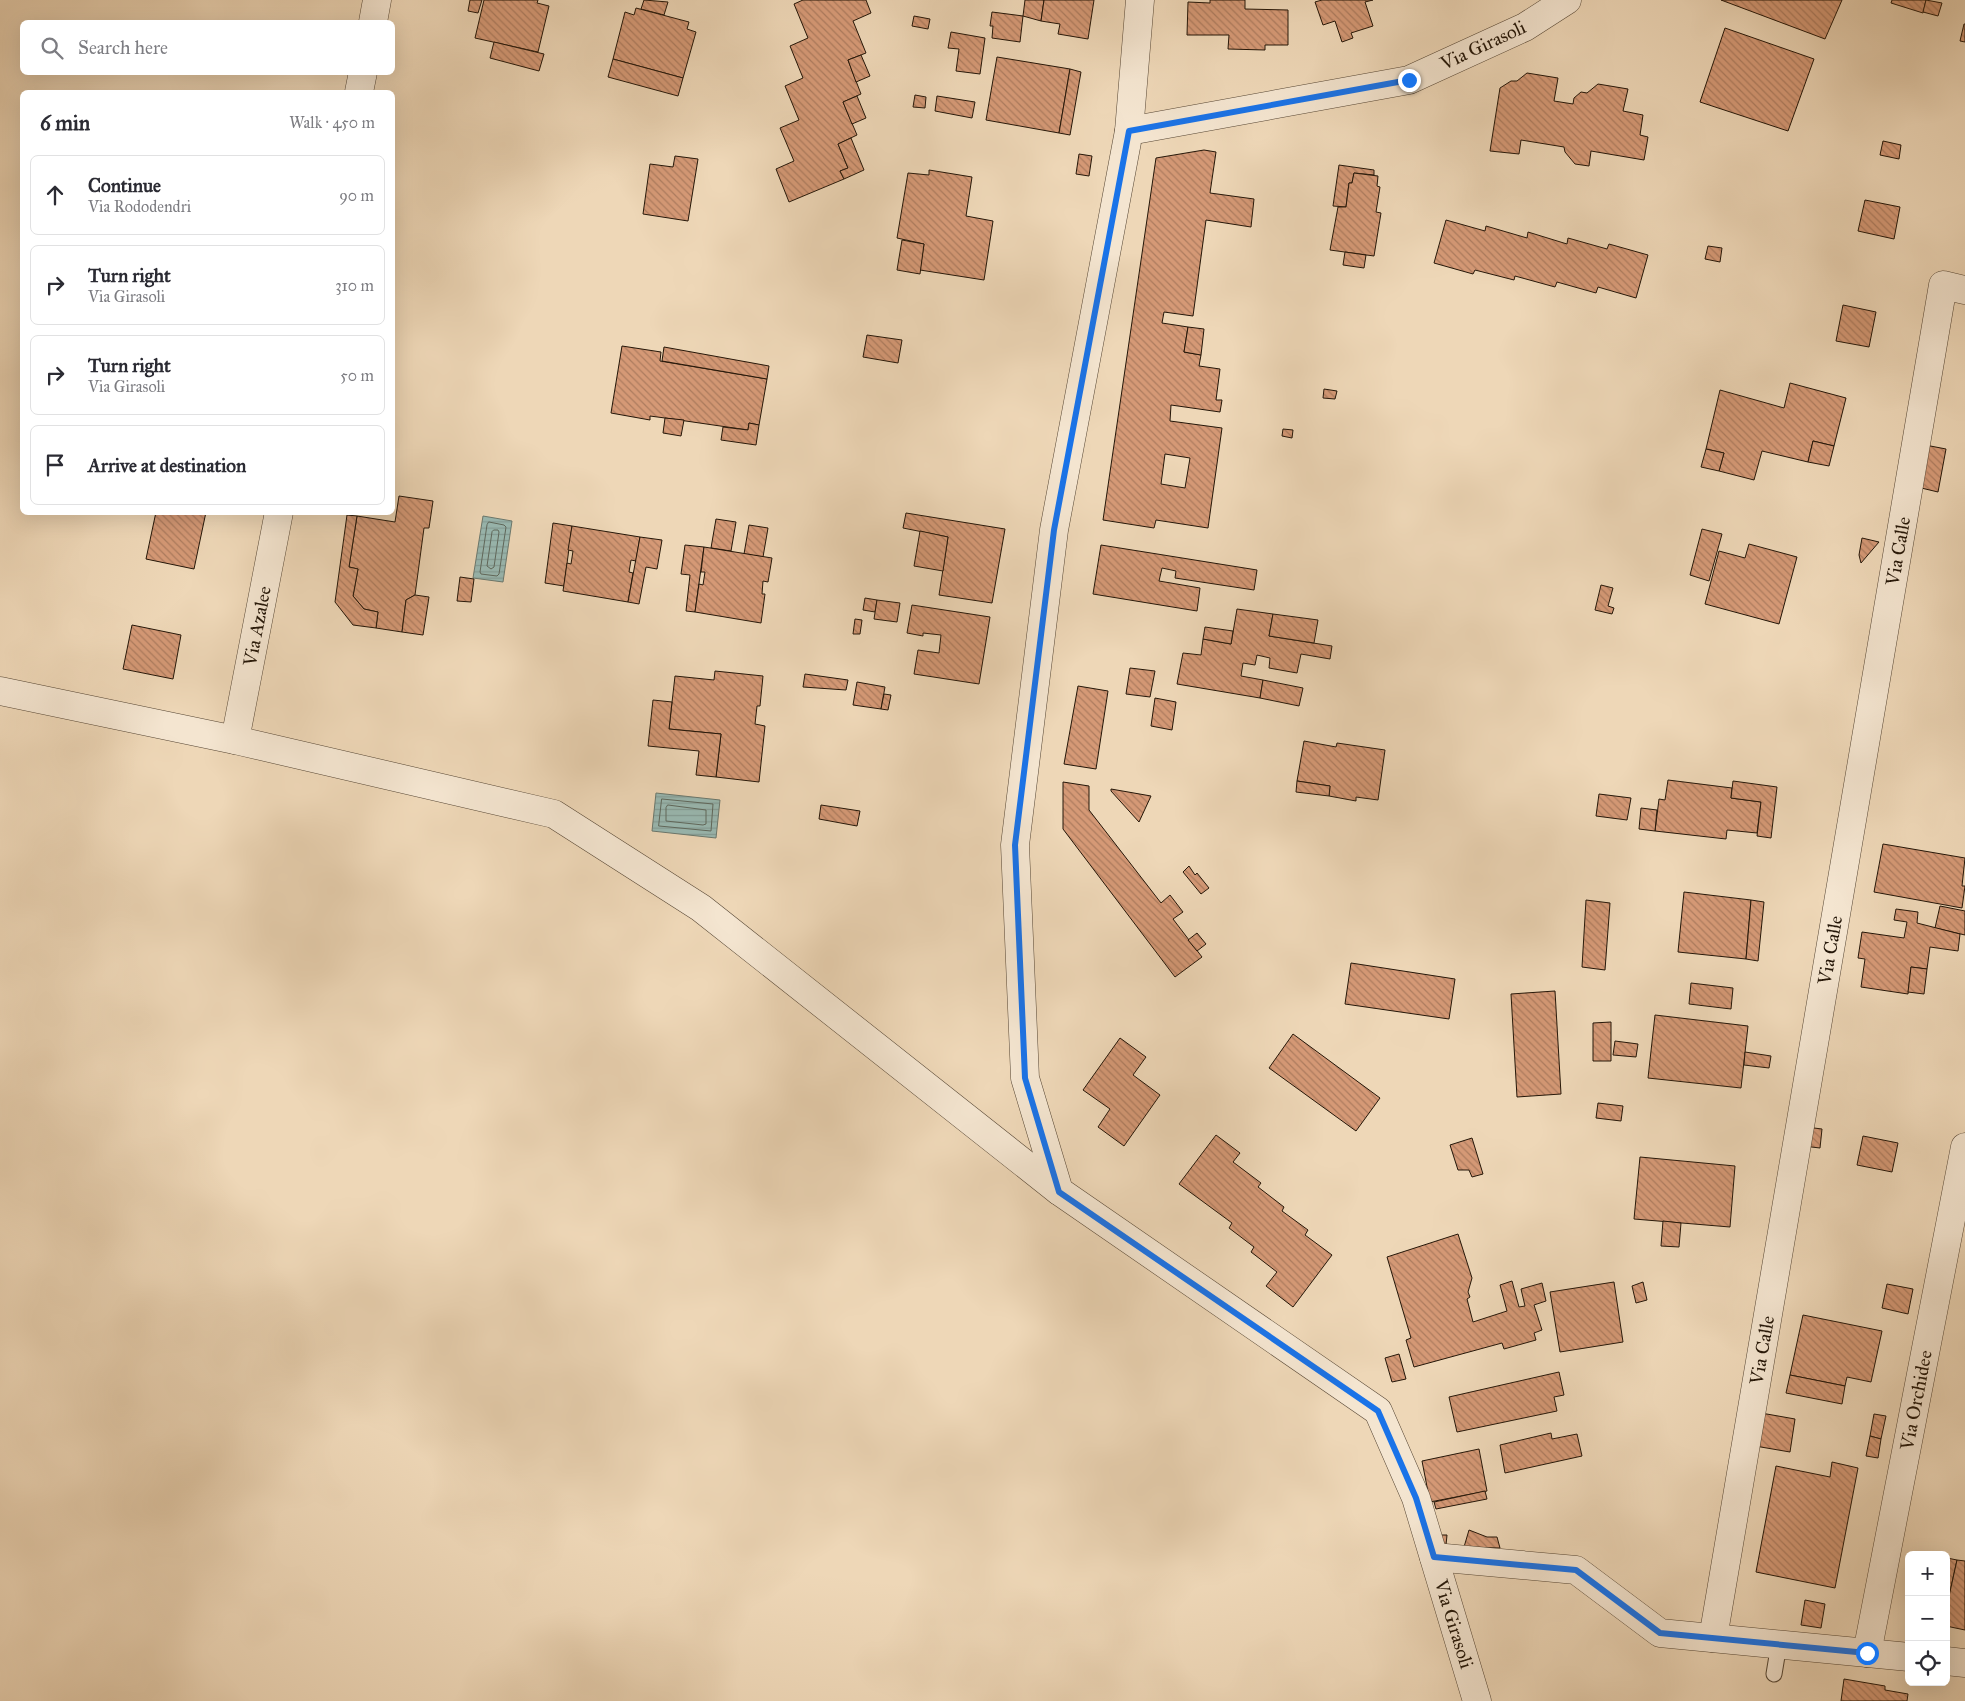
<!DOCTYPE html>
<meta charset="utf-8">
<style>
body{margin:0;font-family:"IM FELL Great Primer",serif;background:#f2f2f3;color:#2b2b33}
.controls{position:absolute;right:15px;bottom:15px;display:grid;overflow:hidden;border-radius:8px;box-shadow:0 5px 20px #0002}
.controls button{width:45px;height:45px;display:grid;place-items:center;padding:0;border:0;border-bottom:1px solid #e1e1e2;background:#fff;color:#2b2b33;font:25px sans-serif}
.stop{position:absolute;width:15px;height:15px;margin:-11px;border:4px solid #1a73e8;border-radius:50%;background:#fff}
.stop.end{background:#1a73e8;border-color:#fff;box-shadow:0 1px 5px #0008}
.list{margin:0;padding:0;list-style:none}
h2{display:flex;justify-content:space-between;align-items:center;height:65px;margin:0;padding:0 20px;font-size:21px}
h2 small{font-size:16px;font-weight:400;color:#7c7c81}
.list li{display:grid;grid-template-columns:32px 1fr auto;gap:15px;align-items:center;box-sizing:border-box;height:80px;margin:0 10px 10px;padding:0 10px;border:1px solid #e1e1e2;border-radius:8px}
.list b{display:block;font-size:19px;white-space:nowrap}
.list p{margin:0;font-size:16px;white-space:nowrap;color:#7c7c81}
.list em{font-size:16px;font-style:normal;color:#7c7c81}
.icon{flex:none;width:28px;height:28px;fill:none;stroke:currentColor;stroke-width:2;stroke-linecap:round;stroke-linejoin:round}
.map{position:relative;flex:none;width:1965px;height:1701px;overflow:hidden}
.search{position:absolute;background:#fff;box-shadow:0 5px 20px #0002;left:20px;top:20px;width:375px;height:55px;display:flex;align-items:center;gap:12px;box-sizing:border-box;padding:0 18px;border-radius:8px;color:#7c7c81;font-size:19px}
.panel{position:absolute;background:#fff;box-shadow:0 5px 20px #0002;left:20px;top:90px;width:375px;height:425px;border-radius:8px}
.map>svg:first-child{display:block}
</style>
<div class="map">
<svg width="1965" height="1701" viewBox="0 0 1965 1701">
<defs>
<pattern id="water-rules" width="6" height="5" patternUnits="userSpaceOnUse" patternTransform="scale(1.25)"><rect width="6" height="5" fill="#99b9b2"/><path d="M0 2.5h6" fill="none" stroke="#849e98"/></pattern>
<pattern id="building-back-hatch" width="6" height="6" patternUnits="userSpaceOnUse" patternTransform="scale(1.25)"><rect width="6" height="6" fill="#d59976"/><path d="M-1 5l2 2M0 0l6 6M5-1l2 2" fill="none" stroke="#ad7c5f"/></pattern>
</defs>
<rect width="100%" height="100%" fill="#eed7b7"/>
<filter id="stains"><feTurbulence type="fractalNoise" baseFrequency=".004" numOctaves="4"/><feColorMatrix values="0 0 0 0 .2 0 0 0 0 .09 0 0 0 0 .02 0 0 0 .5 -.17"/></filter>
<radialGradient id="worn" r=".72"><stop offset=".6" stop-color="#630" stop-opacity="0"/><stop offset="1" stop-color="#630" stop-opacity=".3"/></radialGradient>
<g fill="url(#water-rules)" stroke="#6a786e">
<path d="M483,516L512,521L503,582L473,578Z"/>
<path d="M656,793L720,800L716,838L652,831Z"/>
</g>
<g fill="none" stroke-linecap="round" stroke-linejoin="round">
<g stroke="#5e685d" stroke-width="1">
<path d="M489,522L504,525L506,527L499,574L497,576L481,574L480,572L487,525Z"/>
<path d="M494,530H498L499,532L494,567L491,569L487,566L492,532Z"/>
<path d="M662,799L713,804L711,831L659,826Z"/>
<path d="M668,805L706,810V824L703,825L666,821V808Z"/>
</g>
</g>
<g fill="url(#building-back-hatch)" stroke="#241608" fill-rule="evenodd">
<path d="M470,0H482L478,13L468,11Z"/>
<path d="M484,0H538L537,3L549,6L538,52L475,38Z"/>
<path d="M644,0L668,2L664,15L641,9Z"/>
<path d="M803,0H866L871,13L853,21L866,53L848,60L861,94L843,102L857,135L838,144L848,168L840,171L844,179L789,202L776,169L794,161L780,128L799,120L785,86L803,78L790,46L808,38L794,4Z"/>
<path d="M1025,0H1044L1041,21L1023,16Z"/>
<path d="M1044,0H1094L1088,39L1058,34L1060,24L1041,21Z"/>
<path d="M1210,0H1245V9L1288,10V45H1265V50L1228,49L1229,35H1187L1188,2L1210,3Z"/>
<path d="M1373,0L1365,2L1373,26L1351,33L1353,38L1342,42L1335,21L1323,25L1315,2L1322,0Z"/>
<path d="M1721,0H1842L1825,39Z"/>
<path d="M1892,0H1926L1923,13L1891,3Z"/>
<path d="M1926,0L1942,3L1938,16L1923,12Z"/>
<path d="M636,8L689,22L687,29L696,32L683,78L613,59L625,12L634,15Z"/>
<path d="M992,12L1023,16L1020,42L992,38L993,26H990Z"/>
<path d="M914,16L930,19L928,29L912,26Z"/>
<path d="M1964,24H1965V42L1960,41Z"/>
<path d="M1725,28L1814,59L1788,131L1700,102Z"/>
<path d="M951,32L985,38L980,74L956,71L959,49L948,48Z"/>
<path d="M494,42L544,54L539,71L490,58Z"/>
<path d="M861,55L870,76L856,82L848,60Z"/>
<path d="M997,57L1070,69L1059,133L986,120Z"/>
<path d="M613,59L683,78L678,96L608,77Z"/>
<path d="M1070,69L1081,72L1070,135L1059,133Z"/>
<path d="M1527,73L1558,78L1554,101L1573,104L1574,98L1581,92L1587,93L1598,84L1628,89L1623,111L1643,115L1640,135L1648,137L1644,160L1591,151L1589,166L1575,164L1565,152L1564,147L1521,140L1519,154L1490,151L1500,88L1511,81H1517Z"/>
<path d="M915,95L926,97L925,108L913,107Z"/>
<path d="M857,96L866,118L852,124L843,102Z"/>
<path d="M937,96L975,102L972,118L935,111Z"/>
<path d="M851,138L864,170L844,179L840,171L848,168L838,144Z"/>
<path d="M1883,141L1901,145L1899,159L1880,155Z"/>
<path d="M1204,150L1216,152L1210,193L1254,199L1251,227L1206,220L1193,316L1164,312L1162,323L1188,327L1184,352L1201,355L1199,366L1220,369L1216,400H1222L1220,412L1171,405L1170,421L1222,428L1208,528L1156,520L1154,528L1103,520L1156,158ZM1165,454L1190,458L1185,488L1161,484Z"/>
<path d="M1079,154L1092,156L1089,176L1076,174Z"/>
<path d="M675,156L698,159L688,221L643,214L650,164L673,167Z"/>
<path d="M1339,165L1374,170V175L1354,173L1352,183H1349L1346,207L1333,206Z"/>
<path d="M929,170L972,177L966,216L993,221L984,280L920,270L924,244L897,238L908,173L929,175Z"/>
<path d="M1354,173L1378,176L1377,186L1380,187L1376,212L1381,213L1374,256L1330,250L1338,207H1346L1349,183H1352Z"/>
<path d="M1865,200L1900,207L1894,239L1858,231Z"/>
<path d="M1446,220L1485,231L1486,226L1527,238L1528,232L1567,244L1568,238L1607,249L1609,244L1648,255L1636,298L1598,287L1596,293L1557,282L1555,287L1515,276L1514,280L1475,270L1473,274L1434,263Z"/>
<path d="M902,240L924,244L920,274L897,270Z"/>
<path d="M1708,246L1722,248L1720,262L1705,259Z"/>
<path d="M1345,252L1366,255L1364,268L1343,265Z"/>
<path d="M1843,305L1876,312L1869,347L1836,341Z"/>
<path d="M1188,327L1204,329L1201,355L1184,352Z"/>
<path d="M867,335L902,340L898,363L863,357Z"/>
<path d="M622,346L661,352L660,361L767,379L759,425L749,423L748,430L665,418L650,416V420L611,413Z"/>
<path d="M664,347L769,366L767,379L662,361Z"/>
<path d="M1790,383L1846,398L1834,446L1813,441L1808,462L1762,451L1754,480L1719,471L1724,453L1706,449L1720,390L1784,408Z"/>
<path d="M1324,389L1337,391L1335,399L1323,398Z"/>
<path d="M665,418L684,420L681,436L663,433Z"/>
<path d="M749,423L759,425L756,445L721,440L723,427L748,430Z"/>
<path d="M1283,429L1293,430L1292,438L1282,436Z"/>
<path d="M1813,441L1834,446L1829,466L1808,462Z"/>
<path d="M1920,444L1946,449L1938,492L1913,486Z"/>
<path d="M1706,449L1724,453L1719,471L1701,467Z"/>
<path d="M399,496L433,501L429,528H424L415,595L406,600L402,632L376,628L378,612L364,609L353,596L358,569L349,567L357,516L395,522Z"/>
<path d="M156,512H206L194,569L146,559Z"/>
<path d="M906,513L1005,529L992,603L939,595L948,537L903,528Z"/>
<path d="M347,515L357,516L349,567L358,569L353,596L364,609L378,612L376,628L353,625L335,602Z"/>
<path d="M716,519L736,522L731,551L711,548Z"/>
<path d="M553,523L572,526L564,586L545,583Z"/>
<path d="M749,525L768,528L763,557L744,554Z"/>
<path d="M572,526L640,537L636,561L631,560L629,572L633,573L628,602L563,591L567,563L571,564L573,551L568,550Z"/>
<path d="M1702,529L1722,534L1709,581L1690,575Z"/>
<path d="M920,531L948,537L943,571L914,566Z"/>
<path d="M640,537L662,540L657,569L646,567L639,604L628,602Z"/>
<path d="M1862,538L1879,542L1861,563L1859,555Z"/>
<path d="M1749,544L1797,557L1779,624L1705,604L1719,551L1745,558Z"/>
<path d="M685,545L704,547L695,612L686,611L690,575L681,574Z"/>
<path d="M1101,545L1257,570L1254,590L1175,578L1176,571L1162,568L1159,581L1200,588L1197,611L1093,594Z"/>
<path d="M704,547L772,558L768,582L763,581L762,594H765L761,623L695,612L699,584L703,585L705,572H701Z"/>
<path d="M460,577L474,579L471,602L457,601Z"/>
<path d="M1601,585L1613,588L1608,606L1614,608L1612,614L1595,610Z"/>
<path d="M415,595L429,597L423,635L402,632L406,600Z"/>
<path d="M865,598L877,600L875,612L863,610Z"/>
<path d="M877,600L900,603L897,622L874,619Z"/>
<path d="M912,605L990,617L979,684L914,674L918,650L939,653L941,635L923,633V636L907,633Z"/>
<path d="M1237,609L1273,614L1269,636L1332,646L1330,659L1301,654L1297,673L1269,668L1270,658L1257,655L1255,665L1243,663L1241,676L1263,680L1260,698L1177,684L1183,653L1201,655L1203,639L1231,644Z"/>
<path d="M1273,614L1318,620L1314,643L1269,636Z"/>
<path d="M855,619L862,620L860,634H853Z"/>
<path d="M132,625L181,635L173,679L123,669Z"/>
<path d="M1205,627L1233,631L1231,644L1203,639Z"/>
<path d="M1130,668L1155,671L1150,697L1126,694Z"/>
<path d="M715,671L763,676L760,706H757L755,724L765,726L759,782L716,777L721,734L669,729L675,676L714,680Z"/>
<path d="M805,674L848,680L846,690L803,687Z"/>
<path d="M1263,680L1303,688L1299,706L1260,698Z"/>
<path d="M857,682L885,687L881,709L853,705Z"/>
<path d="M1078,686L1108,691L1096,769L1064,764Z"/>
<path d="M884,694L891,695L888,710L881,709Z"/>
<path d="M1155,698L1176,702L1172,730L1151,726Z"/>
<path d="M653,700L672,702L669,729L721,734L716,777L696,775L699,751L648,746Z"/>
<path d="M1304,741L1336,747L1337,743L1385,750L1378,800L1356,797V801L1329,796L1330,786L1297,781Z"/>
<path d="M1668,780L1732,788L1731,798L1761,802L1757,833L1727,830L1726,839L1655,831L1659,799L1665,800Z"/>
<path d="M1297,781L1330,786L1329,796L1296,792Z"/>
<path d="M1733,781L1777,787L1771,838L1757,836L1761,802L1731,798Z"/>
<path d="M1063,782L1089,786V810L1161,903L1170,895L1183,912L1173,919L1202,957L1175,977L1063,829Z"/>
<path d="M1111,789L1151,796L1139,822L1111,791Z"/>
<path d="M1599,794L1631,798L1627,820L1596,816Z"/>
<path d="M821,805L860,811L857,826L819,819Z"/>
<path d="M1641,808L1657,810L1655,831L1639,829Z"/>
<path d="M1883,844L1965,858L1962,886H1965L1962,908L1874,892Z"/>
<path d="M1189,866L1195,875L1197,873L1209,888L1201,894L1183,872Z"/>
<path d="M1684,892L1751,900L1746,959L1678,952Z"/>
<path d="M1586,900L1610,903L1605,970L1582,967Z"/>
<path d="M1751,900L1764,902L1758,961L1746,959Z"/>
<path d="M1940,906L1965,911V935L1935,928Z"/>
<path d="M1896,909L1918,912L1917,923L1960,934L1958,951L1930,947L1927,969L1911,967L1908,994L1861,987L1865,959L1858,958L1862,932L1904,938L1907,922L1894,920Z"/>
<path d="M1197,933L1206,944L1197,951L1188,940Z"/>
<path d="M1351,963L1455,979L1449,1019L1345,1004Z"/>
<path d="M1911,967L1927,969L1924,994L1908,992Z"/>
<path d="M1691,983L1733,988L1731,1009L1689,1004Z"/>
<path d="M1555,991L1561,1094L1517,1097L1511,994Z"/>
<path d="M1655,1015L1748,1026L1741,1088L1648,1078Z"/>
<path d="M1611,1022V1061H1593V1023Z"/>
<path d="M1293,1034L1380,1098L1356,1131L1269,1068Z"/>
<path d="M1120,1038L1146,1057L1133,1075L1160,1095L1124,1146L1098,1127L1110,1109L1083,1090Z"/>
<path d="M1615,1041L1638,1044L1636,1057L1613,1055Z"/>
<path d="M1745,1052L1771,1056L1769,1068L1744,1065Z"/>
<path d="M1598,1103L1623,1106L1621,1121L1596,1118Z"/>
<path d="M1806,1127L1822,1129L1820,1148L1803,1146Z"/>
<path d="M1216,1135L1240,1153L1233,1162L1261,1183L1258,1187L1284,1207L1282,1211L1308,1230L1305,1235L1332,1255L1293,1307L1266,1286L1277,1272L1251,1252L1254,1247L1229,1228L1232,1223L1179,1184Z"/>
<path d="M1863,1136L1898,1143L1892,1172L1857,1165Z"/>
<path d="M1472,1138L1483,1174L1472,1177L1469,1170H1458L1450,1145Z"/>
<path d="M1640,1157L1735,1166L1730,1227L1634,1219Z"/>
<path d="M1663,1221L1681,1223L1679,1247L1661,1246Z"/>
<path d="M1458,1234L1472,1278L1468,1292L1470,1297L1467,1299L1473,1322L1507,1311L1500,1285L1512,1281L1519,1307L1525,1306L1521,1289L1542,1283L1546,1301L1534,1305L1542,1330L1534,1333L1536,1340L1504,1349L1502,1343L1414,1367L1406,1340L1411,1338L1387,1257Z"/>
<path d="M1614,1282L1623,1342L1560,1352L1550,1292Z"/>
<path d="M1643,1282L1647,1300L1636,1303L1632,1286Z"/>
<path d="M1887,1284L1913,1289L1908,1314L1882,1308Z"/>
<path d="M1803,1315L1882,1331L1871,1382L1847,1377L1845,1386L1790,1375Z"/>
<path d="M1399,1354L1406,1379L1392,1382L1385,1358Z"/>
<path d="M1559,1372L1564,1395L1554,1397L1557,1411L1457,1432L1449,1397Z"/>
<path d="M1790,1375L1845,1386L1842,1404L1786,1393Z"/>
<path d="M1761,1413L1795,1419L1790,1452L1755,1446Z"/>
<path d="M1874,1414L1886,1416L1881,1439L1870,1436Z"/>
<path d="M1551,1433L1552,1439L1577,1434L1582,1456L1505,1473L1500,1445Z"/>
<path d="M1870,1436L1881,1439L1878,1458L1866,1456Z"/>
<path d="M1479,1449L1487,1491L1430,1502L1422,1461Z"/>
<path d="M1832,1462L1858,1468L1835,1588L1756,1572L1776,1466L1830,1477Z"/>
<path d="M1485,1491L1487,1499L1436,1509L1434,1502Z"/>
<path d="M1469,1530L1487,1537H1497L1500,1548L1464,1547Z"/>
<path d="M1437,1535H1447L1446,1545H1438Z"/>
<path d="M1947,1558L1957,1560L1946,1610V1560Z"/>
<path d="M1957,1560L1965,1561V1630L1946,1626V1610Z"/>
<path d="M1805,1600L1825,1604L1821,1628L1801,1625Z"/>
<path d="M1844,1679L1885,1686V1690L1908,1694L1907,1701H1841Z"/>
</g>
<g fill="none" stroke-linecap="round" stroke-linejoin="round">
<defs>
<path id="service" d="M1774,1674L1779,1644"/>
<g id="minor">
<path d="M373,22L377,0"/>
<path d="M359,92L363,72"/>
<path d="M1129,131L1140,0"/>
<path d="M0,691L235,740L554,814L701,908L1059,1191"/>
<path d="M235,740L279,512"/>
<path d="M1434,1557L1576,1570L1660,1633L1909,1657"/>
<path d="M1713,1638L1943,285L1965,290"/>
<path d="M1867,1653L1965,1147"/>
<path d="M1946,1661L1965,1663"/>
<path d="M1477,1701L1416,1498L1378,1411L1059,1191L1025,1078L1015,845L1054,530L1129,131L1409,80L1525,27L1567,0"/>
</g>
</defs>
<use href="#service" stroke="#564634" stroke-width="17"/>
<use href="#minor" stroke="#564634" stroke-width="29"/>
<use href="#service" stroke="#f4e5d0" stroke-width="15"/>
<use href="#minor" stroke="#f4e5d0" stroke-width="28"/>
</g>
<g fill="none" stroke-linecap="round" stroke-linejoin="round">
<path stroke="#1a73e8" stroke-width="6" d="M1409,80L1129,131L1054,530L1015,845L1025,1078L1059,1192L1378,1411L1416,1498L1434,1557L1576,1570L1660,1633L1867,1653"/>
</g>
<g text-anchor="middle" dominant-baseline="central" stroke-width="4.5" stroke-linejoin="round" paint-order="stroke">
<g font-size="19" fill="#241608" stroke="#f4e5d0">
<text transform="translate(1483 45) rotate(-25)">Via Girasoli</text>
<text transform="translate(1898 551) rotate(-80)">Via Calle</text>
<text transform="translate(257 626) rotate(-79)">Via Azalee</text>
<text transform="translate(1830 950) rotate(-80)">Via Calle</text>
<text transform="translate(1762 1350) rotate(-80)">Via Calle</text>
<text transform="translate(1916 1400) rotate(-79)">Via Orchidee</text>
<text transform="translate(1454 1624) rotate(73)">Via Girasoli</text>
</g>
</g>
<rect width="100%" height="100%" filter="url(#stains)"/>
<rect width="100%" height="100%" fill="url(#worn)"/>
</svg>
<div class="controls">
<button>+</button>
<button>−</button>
<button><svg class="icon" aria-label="locate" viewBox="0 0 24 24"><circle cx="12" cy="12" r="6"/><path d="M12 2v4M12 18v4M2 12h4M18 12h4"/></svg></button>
</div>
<div class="stop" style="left:1867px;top:1653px"></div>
<div class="stop end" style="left:1409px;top:80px"></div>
<div class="search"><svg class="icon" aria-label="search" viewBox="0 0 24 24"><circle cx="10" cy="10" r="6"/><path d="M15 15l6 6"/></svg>Search here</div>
<section class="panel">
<h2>6 min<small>Walk · 450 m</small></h2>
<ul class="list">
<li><svg class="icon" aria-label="ahead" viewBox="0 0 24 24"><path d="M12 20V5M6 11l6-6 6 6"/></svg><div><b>Continue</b><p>Via Rododendri</p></div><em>90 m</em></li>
<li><svg class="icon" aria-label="right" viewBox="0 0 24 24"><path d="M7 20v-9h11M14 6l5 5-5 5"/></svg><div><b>Turn right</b><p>Via Girasoli</p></div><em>310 m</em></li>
<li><svg class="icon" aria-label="right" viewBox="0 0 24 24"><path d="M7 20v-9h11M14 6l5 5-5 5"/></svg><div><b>Turn right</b><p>Via Girasoli</p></div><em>50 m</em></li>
<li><svg class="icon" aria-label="arrive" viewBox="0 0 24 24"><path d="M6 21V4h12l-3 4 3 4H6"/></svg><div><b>Arrive at destination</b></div></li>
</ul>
</section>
</div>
